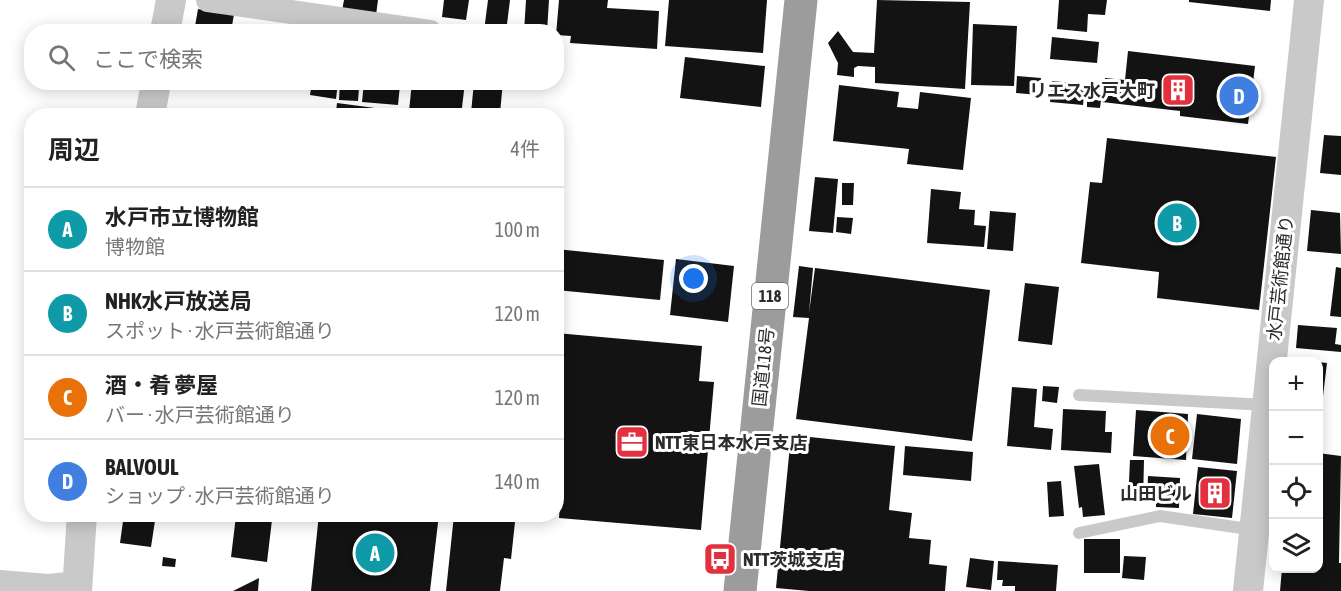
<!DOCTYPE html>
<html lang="ja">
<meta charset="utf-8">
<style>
body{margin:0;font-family:"Asap Condensed","Noto Sans JP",sans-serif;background:#f2f2f2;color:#222}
.controls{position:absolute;right:18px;bottom:18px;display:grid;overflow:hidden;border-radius:12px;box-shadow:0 3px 15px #0003}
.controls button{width:54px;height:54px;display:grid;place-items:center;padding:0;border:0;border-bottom:2px solid #e0e0e0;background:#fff;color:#222;font:30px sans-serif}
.you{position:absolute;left:694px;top:279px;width:21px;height:21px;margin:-15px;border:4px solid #fff;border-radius:50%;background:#1a73e8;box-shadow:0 0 0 9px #1a73e833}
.badge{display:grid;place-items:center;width:39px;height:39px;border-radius:50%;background:#e2303f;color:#fff;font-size:20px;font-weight:700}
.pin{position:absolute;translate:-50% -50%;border:3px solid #fff;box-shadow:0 2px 6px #0006}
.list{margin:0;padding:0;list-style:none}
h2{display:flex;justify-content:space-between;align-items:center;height:78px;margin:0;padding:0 24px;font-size:26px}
h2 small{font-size:20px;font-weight:400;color:#767676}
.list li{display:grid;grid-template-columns:39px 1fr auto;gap:18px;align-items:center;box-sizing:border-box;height:84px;padding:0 24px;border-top:2px solid #e0e0e0}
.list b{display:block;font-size:22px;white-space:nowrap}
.list p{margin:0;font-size:20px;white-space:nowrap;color:#767676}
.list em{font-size:20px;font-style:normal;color:#767676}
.icon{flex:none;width:33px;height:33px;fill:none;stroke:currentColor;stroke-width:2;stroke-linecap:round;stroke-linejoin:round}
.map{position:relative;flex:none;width:1341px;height:591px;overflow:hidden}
.search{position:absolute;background:#fff;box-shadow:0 3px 15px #0003;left:24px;top:24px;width:540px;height:66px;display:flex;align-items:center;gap:15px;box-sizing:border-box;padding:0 21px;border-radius:24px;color:#767676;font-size:22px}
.panel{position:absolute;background:#fff;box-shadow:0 3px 15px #0003;left:24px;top:108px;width:540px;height:414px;border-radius:24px}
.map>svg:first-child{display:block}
</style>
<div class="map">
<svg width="1341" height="591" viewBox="0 0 1341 591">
<rect width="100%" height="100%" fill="#fff"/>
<g fill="#131313">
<path d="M344,0H378L376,15L342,11Z"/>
<path d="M444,0H469L466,20L442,17Z"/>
<path d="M488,0H510L506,32L484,31Z"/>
<path d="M526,0H549L547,32H524Z"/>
<path d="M559,0H608L607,8L659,11L657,49L570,43L571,36L556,35Z"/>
<path d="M669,0H767L763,53L665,46Z"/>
<path d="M877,0L970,2L965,89L875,83V67L858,66L854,68V77L837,75L838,63L828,43L838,31L853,52L874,53Z"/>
<path d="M1059,0H1107L1105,15L1088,14L1087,32L1057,29Z"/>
<path d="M1189,0H1271L1270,11L1189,2Z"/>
<path d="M198,9L234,14L231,32H194Z"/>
<path d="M973,24L1017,26L1014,86L971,85Z"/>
<path d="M1052,37L1099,42L1097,63L1050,59Z"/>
<path d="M1128,51L1255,66L1248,124L1180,116V111L1102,102L1105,78L1125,80Z"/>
<path d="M685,57L765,66L761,107L680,98Z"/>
<path d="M1017,76L1041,78L1039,95L1016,93Z"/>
<path d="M1052,81L1085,84L1083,105L1050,102Z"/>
<path d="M312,82H338L336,99L310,95Z"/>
<path d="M340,82H354V87L359,88L358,101L339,100Z"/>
<path d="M364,82H396V85H400L398,105L362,102Z"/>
<path d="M412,82H465L461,116L409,111Z"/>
<path d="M474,82H503L500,113L492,112L490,116L471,113Z"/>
<path d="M839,85L899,92L897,107L918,109L920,92L971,98L963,170L907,164L909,149L833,141Z"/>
<path d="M1087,100H1101L1100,108L1087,107Z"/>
<path d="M337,103L375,108V116L336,112Z"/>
<path d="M1324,135L1341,136V175L1320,173Z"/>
<path d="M1107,138L1276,157L1259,310L1157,298L1159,272L1081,263L1090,182L1102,183Z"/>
<path d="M815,177L838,179L833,233L809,231Z"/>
<path d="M842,183H854L853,205H842Z"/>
<path d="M931,189L961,192L959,209L975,210L974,225L986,226L984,247L927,243Z"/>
<path d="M1311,210L1340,213L1341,254L1307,251Z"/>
<path d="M990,211L1016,213L1013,251L987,249Z"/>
<path d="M837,217L853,218L851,234L836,232Z"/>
<path d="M556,249L664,260L660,300L556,290Z"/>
<path d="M676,259L734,266L728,322L670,315Z"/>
<path d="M799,266L813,268L809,313L815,268L990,290L972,441L796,419L809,318L793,317Z"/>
<path d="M1336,267L1341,268V317L1330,316Z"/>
<path d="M1025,283L1059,287L1052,345L1018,341Z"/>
<path d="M1298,325L1337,328L1335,344L1341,345V352L1296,348Z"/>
<path d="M556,333L702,346L699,381L714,382L701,530L559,518L560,502H556Z"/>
<path d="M1318,362L1327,363L1323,396H1318Z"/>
<path d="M1043,386L1059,387L1057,403L1042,401Z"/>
<path d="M1012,387L1037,389L1034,427L1053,429L1051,450L1007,446Z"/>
<path d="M1063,409L1106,411L1105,432H1112L1111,453L1061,450Z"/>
<path d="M1136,410L1188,414L1186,460L1133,456Z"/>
<path d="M1197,414L1241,419L1237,464L1192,459Z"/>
<path d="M791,435L895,446L889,510L912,513L909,538L931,540L929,564L947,566L945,591H809L776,588Z"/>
<path d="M905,446L973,452L971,481L903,475Z"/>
<path d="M1318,453L1341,456L1339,563H1341V591H1280L1282,568H1318Z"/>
<path d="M1130,460H1144L1143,502H1128Z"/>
<path d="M1099,464L1105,515L1083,517L1082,507L1079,508L1074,466Z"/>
<path d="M1198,467L1237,471L1232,518L1193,514Z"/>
<path d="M1148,476L1180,478L1179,508L1156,507V502L1147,501Z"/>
<path d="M1061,481L1064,516L1049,517L1047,482Z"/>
<path d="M124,514H156L151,547L120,543Z"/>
<path d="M319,514H439L430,591H311Z"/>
<path d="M454,515L515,522L511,559L504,558L500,591H446Z"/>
<path d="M236,516L272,520L267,562L231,557Z"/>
<rect x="1084" y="539" width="36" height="34"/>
<path d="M1124,556L1146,557L1144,580L1122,578Z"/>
<path d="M163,557L176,559L175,567L162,566Z"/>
<path d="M970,558L994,561L991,590L966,587Z"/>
<path d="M998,561L1058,565L1056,591H1015V586H1002L1003,580H997Z"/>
<path d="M259,578L258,591H233Z"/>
</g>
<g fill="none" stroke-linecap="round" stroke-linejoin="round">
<g stroke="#c9c9c9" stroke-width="12">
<path d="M1079,395L1267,405"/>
<path d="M1079,533L1160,516L1255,530"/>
</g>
<g stroke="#c9c9c9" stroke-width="24">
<path d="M208,0L430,32"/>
<path d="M0,582L48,586L78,583"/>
</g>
<g stroke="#c9c9c9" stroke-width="30">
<path d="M165,32L171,0"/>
<path d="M150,116L156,82"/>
<path d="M77,591L82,514"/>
<path d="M1248,591L1309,0"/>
</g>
<path stroke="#9c9c9c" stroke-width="33" d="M740,591L801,0"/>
</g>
<defs>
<symbol id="building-square" viewBox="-11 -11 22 22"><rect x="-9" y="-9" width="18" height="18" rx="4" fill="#e2303f" stroke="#fff"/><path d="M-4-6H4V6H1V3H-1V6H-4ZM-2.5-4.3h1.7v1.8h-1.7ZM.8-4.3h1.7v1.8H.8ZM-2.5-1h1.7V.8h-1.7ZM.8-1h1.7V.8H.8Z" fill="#fff"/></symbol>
<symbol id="office-square" viewBox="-11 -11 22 22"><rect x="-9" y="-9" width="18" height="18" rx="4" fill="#e2303f" stroke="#fff"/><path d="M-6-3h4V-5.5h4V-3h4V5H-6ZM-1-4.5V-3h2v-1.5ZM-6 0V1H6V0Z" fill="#fff"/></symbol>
<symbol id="bus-square" viewBox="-11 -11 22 22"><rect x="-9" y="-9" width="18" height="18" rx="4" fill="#e2303f" stroke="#fff"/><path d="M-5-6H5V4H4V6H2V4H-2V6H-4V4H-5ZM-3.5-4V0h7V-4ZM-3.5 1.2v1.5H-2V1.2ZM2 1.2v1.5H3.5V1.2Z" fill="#fff"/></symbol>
</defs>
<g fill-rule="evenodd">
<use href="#building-square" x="1159" y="71" width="38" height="38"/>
<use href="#office-square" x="613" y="423" width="38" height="38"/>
<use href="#building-square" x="1196" y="474" width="38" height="38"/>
<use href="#bus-square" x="701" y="540" width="38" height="38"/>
</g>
<g text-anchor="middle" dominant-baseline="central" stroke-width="6" stroke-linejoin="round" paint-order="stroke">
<rect fill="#fff" stroke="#6b6b6b" stroke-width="1.5" x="752" y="283" width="36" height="26" rx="4.5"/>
<g font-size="16" font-weight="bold" fill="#2c2c2c">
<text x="770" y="296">118</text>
</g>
<g font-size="18" font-weight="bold" fill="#2c2c2c" stroke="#fff" text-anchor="end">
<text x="1155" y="90">リエス水戸大町</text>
<text x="655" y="442" text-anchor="start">NTT東日本水戸支店</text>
<text x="1192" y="493">山田ビル</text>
<text x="743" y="559" text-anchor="start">NTT茨城支店</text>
</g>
<g font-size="18" fill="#2c2c2c" stroke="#fff">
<text transform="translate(1280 278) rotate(-84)">水戸芸術館通り</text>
<text transform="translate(763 367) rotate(-84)">国道118号</text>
</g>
</g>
</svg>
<div class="controls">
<button>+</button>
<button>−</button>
<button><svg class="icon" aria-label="locate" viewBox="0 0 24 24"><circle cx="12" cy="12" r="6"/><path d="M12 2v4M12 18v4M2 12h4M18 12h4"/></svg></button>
<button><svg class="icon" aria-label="layers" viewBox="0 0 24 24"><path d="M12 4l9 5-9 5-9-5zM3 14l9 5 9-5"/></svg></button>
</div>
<div class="you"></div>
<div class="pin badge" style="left:375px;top:553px;background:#0f9aa8">A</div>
<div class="pin badge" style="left:1177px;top:223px;background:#0f9aa8">B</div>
<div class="pin badge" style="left:1170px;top:436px;background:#e8710a">C</div>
<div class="pin badge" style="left:1239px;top:96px;background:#3f7fe0">D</div>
<div class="search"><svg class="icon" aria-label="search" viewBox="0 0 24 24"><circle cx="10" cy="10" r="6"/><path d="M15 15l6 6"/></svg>ここで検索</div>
<section class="panel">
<h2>周辺<small>4件</small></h2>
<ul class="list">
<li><span class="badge" style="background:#0f9aa8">A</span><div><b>水戸市立博物館</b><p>博物館</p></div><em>100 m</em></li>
<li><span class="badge" style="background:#0f9aa8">B</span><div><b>NHK水戸放送局</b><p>スポット · 水戸芸術館通り</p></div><em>120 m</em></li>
<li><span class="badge" style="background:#e8710a">C</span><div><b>酒・肴 夢屋</b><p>バー · 水戸芸術館通り</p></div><em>120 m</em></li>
<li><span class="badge" style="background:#3f7fe0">D</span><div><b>BALVOUL</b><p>ショップ · 水戸芸術館通り</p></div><em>140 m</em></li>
</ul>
</section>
</div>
